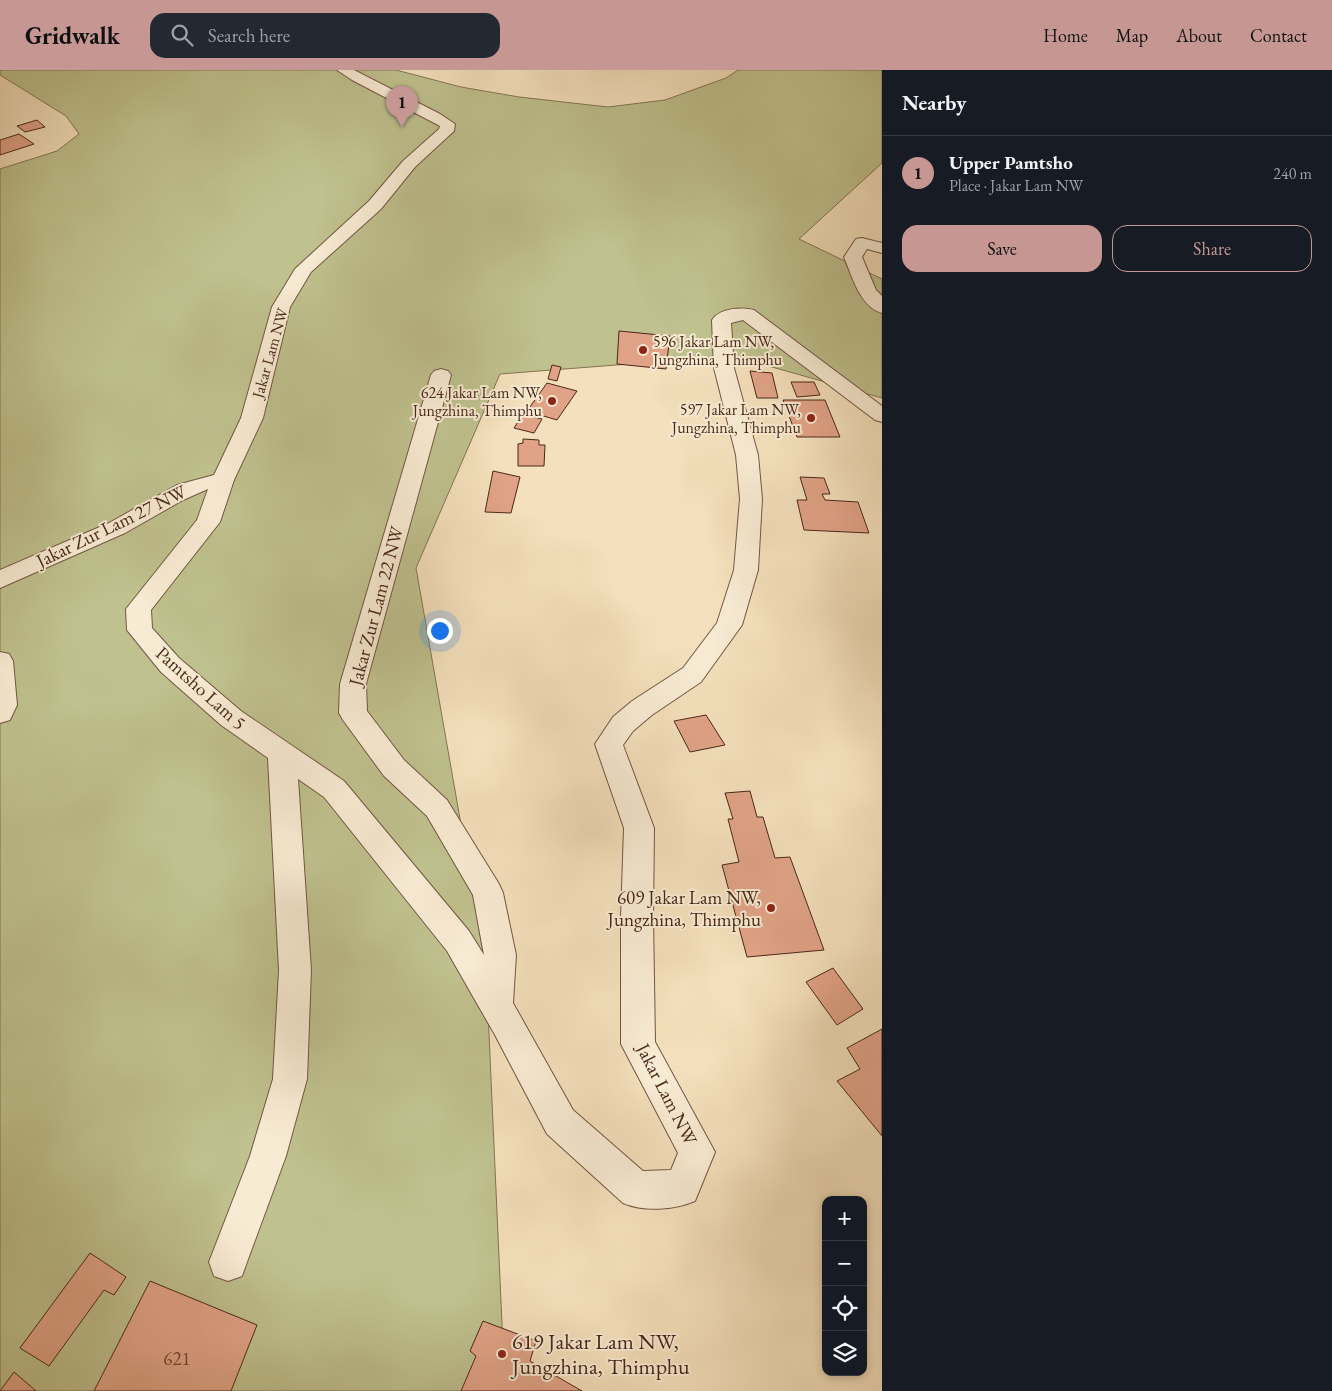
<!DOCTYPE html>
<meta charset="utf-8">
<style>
body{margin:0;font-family:"EB Garamond",serif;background:#242831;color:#f1f3f6}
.controls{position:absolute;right:15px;bottom:15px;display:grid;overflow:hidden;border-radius:10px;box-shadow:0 2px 8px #0003}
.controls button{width:45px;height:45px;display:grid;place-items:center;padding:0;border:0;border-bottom:1px solid #363941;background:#171b24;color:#f1f3f6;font:25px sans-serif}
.you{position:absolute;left:439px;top:560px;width:18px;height:18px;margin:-12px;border:4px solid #fff;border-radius:50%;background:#1a73e8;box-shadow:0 0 0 8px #1a73e833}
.badge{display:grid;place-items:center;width:32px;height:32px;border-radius:50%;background:#c59692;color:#111;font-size:16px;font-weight:700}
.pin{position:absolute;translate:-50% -41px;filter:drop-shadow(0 1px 2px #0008)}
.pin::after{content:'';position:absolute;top:26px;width:18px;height:15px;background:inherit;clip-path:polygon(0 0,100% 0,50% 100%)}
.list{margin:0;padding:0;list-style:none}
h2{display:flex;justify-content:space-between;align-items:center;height:65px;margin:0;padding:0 20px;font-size:21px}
h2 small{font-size:16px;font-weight:400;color:#9ea1a6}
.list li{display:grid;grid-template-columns:32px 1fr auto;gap:15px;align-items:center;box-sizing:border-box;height:75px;padding:0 20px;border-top:1px solid #363941}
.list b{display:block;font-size:19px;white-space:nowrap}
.list p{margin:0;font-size:16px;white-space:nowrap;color:#9ea1a6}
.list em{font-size:16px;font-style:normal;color:#9ea1a6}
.actions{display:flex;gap:10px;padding:15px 20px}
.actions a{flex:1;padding:11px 0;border:1px solid #c59692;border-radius:15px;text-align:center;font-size:18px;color:#c59692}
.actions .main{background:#c59692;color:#111}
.icon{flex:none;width:28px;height:28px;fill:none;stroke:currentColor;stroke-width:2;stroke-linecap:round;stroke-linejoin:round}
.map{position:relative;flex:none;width:882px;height:1321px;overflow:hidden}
header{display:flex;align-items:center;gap:30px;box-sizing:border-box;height:70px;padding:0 25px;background:#c59692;color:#111}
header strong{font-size:24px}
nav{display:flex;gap:28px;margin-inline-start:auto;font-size:18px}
.search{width:350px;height:45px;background:#242831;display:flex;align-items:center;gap:12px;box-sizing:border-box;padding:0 18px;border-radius:15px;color:#9ea1a6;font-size:19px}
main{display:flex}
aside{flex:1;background:#171b24}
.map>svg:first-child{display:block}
</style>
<header>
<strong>Gridwalk</strong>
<div class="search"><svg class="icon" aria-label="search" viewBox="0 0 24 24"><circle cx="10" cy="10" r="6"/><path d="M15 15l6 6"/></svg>Search here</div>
<nav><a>Home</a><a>Map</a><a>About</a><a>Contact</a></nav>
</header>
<main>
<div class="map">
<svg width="882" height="1321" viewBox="0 0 882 1321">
<rect width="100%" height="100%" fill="#f4e0bc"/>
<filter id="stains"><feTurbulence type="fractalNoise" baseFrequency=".004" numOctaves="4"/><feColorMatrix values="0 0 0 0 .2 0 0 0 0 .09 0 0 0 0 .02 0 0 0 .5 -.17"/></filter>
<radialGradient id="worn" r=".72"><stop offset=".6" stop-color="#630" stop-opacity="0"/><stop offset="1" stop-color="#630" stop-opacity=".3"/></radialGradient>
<path fill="#bfc18e" stroke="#847454" d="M0,0H396L461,17L519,27L608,37L665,30L726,8L738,0H882V93L799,169L882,209V328L733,286L500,304L416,498L486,897L505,1321H0V99L57,81L79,64L66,46L0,5Z"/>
<g fill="#e1a387" stroke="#4a2719">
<path d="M37,50L45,57L25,62L17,56Z"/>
<path d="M19,64L34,74L0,85V70Z"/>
<path d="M619,261L670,266L666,299L617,294Z"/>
<path d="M552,295L561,297L557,311L548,309Z"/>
<path d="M750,301L772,303L778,328H757Z"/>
<path d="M791,312H814L820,325L797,327Z"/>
<path d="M547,313L577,321L557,350L527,341Z"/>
<path d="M783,330H825L840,367H797Z"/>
<path d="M523,344L542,349L534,363L514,358Z"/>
<path d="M523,369L539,370V375H545L544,396H518V374L523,373Z"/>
<path d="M493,401L520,407L511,443L485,442Z"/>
<path d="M800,407L824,408L830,424H822L825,430L858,432L869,463L804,460L797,430H807Z"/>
<path d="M706,645L725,675L690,682L674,651Z"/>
<path d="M750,721L757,747H763L775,788L790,787L824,880L747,887L722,795L739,792L728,749H733L725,723Z"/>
<path d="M833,898L863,939L837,955L806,912Z"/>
<path d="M882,959V1066L837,1011L860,999L847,978Z"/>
<path d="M90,1183L126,1207L114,1225L104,1220L49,1296L20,1278Z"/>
<path d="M150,1211L257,1255L231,1321H94Z"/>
<path d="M483,1251L536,1271L530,1291L582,1321H461L476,1286L470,1281Z"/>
<path d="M14,1302L36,1321H0Z"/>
</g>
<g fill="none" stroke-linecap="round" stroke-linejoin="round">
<defs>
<g id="street">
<path d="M337,0H354L440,44L455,54L454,61L415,97L381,139L311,202L290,237L263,348L234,410L220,452L151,540L152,558L179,588L241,641L344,711L469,861L484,885L473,825L427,746L384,706L343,650L339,643L340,614L431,305L434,301L441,299L448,301L451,305L366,614L367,641L404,690L447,730L499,814L503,823L516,885L513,933L573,1040L643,1101L671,1100L678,1083L621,974V847L624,758L595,674L613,647L632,631L683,598L717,553L734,500L740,429L736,385L714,298L712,250C720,238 741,237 754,240L882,336V352L875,350L743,250L731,253L734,298L758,385L762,429L758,500L742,555L701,612L652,645L633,661L623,675L654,758L653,847L655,972L715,1082L695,1131C674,1140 644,1142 623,1133L547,1064L495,965L447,881L324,727L298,709L311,900L307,1009L286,1086L247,1192L242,1206L228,1211L214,1206L209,1192L250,1086L273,1009L279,900L268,688L221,655L161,602L127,560L126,539L197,450L208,419L183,430L125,463L0,518V500L109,453L177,415L214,405L241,348L272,237L295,199L369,131L403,91L439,59L440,56L352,10Z"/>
<path d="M862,168L882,173V183L867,179L862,187L876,220L882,226V243C860,237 852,206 844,187L856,169Z"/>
<path d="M0,582L9,584L13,591L17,635L10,650L0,653Z"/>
</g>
</defs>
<use href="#street" stroke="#745542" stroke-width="2"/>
<use href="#street" fill="#f8ebd3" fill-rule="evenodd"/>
</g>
<g fill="#8f2418" stroke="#f8ebd3" stroke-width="2">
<circle cx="643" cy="280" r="5"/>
<circle cx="552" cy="331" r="5"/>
<circle cx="811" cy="348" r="5"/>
<circle cx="771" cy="838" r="5"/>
<circle cx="502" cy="1284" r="5"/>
</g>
<g text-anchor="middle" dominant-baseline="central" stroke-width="4" stroke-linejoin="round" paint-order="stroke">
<g font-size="16" fill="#4a2719" stroke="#f8ebd3" text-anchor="end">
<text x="653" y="271" text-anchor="start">596 Jakar Lam NW,<tspan x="653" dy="18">Jungzhina, Thimphu</tspan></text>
<text x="542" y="322">624 Jakar Lam NW,<tspan x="542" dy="18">Jungzhina, Thimphu</tspan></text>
<text x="801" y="339">597 Jakar Lam NW,<tspan x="801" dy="18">Jungzhina, Thimphu</tspan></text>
</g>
<g font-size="16" fill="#4a2719" stroke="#f8ebd3">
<text transform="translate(270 283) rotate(-74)">Jakar Lam NW</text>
</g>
<g font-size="19" fill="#4a2719" stroke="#f8ebd3">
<text transform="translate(111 456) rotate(-26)">Jakar Zur Lam 27 NW</text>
<text transform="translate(376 536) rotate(-75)">Jakar Zur Lam 22 NW</text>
<text transform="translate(201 618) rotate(42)">Pamtsho Lam 5</text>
<text transform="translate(667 1024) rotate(63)">Jakar Lam NW</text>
</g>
<g font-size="19" fill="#4a2719" stroke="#f8ebd3" text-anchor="end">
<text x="761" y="827">609 Jakar Lam NW,<tspan x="761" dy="22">Jungzhina, Thimphu</tspan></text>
</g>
<g font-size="19" fill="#704634">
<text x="177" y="1288">621</text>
</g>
<g font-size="22" fill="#4a2719" stroke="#f8ebd3" text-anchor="start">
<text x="512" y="1271">619 Jakar Lam NW,<tspan x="512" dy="25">Jungzhina, Thimphu</tspan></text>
</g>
</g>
<rect width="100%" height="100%" filter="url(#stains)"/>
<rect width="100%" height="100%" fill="url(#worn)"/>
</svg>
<div class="controls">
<button>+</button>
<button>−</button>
<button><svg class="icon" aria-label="locate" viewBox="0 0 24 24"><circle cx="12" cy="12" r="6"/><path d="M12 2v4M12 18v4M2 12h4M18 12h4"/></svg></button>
<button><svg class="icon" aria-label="layers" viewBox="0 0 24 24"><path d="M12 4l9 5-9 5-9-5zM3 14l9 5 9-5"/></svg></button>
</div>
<div class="you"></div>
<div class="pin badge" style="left:402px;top:57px">1</div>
</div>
<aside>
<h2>Nearby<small></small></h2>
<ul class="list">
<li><span class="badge">1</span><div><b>Upper Pamtsho</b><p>Place · Jakar Lam NW</p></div><em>240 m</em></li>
</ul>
<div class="actions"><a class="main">Save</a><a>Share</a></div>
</aside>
</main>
